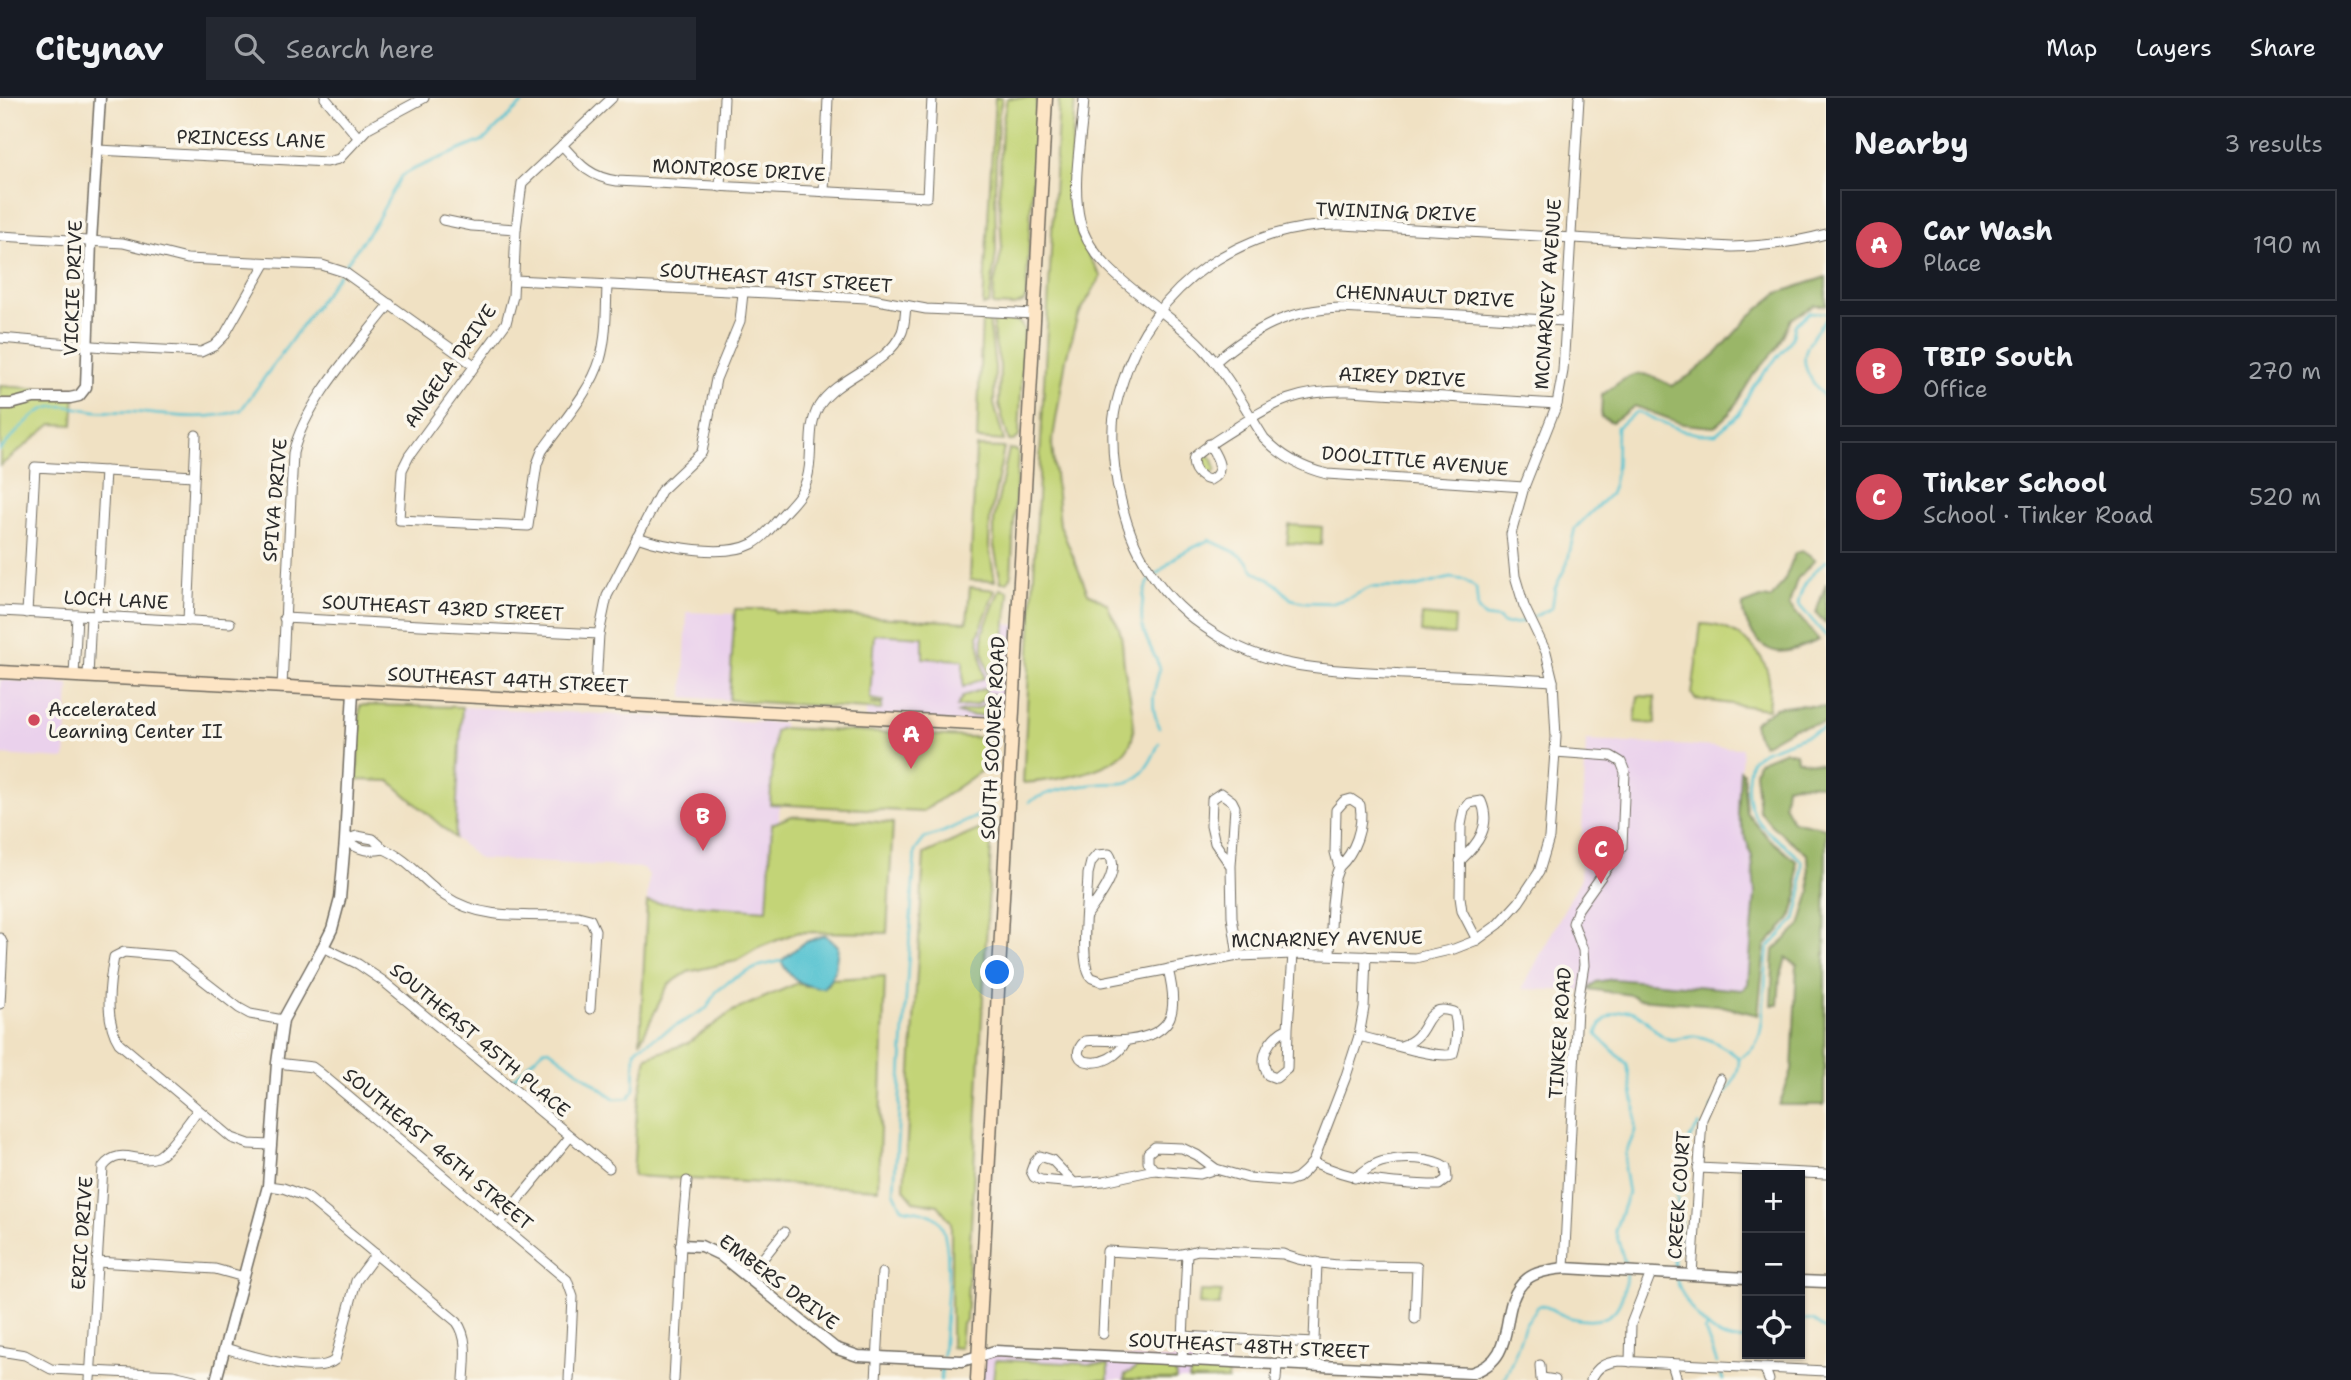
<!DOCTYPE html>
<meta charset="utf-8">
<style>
body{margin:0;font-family:"Shantell Sans",sans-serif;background:#242831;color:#f1f3f6}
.controls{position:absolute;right:21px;bottom:21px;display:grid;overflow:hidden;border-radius:0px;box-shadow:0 2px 5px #0004}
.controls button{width:63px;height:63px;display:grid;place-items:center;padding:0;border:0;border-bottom:2px solid #363941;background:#171b24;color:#f1f3f6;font:35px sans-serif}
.you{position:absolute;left:998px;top:875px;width:24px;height:24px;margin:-18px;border:5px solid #fff;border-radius:50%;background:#1a73e8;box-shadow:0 0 0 10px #1a73e833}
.badge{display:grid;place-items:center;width:46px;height:46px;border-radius:50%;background:#d1495b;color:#fff;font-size:23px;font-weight:700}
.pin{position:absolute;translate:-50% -58px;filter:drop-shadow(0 2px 4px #0008)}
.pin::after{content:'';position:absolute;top:37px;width:24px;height:21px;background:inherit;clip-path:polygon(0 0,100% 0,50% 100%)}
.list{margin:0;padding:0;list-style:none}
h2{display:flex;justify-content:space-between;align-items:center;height:91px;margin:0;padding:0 28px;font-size:30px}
h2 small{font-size:23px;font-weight:400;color:#9ea1a6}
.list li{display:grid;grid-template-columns:46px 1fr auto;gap:21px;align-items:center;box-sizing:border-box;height:112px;margin:0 14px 14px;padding:0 14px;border:2px solid #363941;border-radius:0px}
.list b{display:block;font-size:26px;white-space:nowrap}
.list p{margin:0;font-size:23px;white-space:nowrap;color:#9ea1a6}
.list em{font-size:23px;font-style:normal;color:#9ea1a6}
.icon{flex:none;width:38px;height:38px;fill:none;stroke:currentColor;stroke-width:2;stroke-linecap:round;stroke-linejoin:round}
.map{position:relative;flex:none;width:1826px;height:1282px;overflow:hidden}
header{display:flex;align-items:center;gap:42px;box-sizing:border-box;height:98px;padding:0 35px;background:#171b24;border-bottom:2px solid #363941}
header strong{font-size:33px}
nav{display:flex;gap:38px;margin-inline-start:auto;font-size:24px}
.search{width:490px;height:63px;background:#242831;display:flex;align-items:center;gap:18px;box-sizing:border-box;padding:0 24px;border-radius:0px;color:#9ea1a6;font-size:26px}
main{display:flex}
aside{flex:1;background:#171b24}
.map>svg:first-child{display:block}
</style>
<header>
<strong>Citynav</strong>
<div class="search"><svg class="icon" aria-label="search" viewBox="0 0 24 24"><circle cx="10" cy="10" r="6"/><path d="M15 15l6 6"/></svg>Search here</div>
<nav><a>Map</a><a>Layers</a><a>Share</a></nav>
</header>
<main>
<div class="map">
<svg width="1826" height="1282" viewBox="0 0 1826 1282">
<rect width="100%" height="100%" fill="#fbf7ec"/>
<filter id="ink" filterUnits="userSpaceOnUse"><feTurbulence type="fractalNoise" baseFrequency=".0143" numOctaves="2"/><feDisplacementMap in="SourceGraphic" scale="14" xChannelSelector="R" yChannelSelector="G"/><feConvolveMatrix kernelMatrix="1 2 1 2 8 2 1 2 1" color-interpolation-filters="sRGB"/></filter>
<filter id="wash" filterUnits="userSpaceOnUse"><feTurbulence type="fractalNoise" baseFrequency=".00686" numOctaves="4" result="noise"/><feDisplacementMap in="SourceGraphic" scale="28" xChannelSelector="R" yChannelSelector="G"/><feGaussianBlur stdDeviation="1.57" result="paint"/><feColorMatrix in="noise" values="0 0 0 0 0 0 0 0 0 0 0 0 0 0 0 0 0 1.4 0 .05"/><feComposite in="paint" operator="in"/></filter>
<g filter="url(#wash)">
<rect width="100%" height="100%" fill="#f0e1c3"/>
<g fill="#ead1ec">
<path d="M687,514L735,516L729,602L683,599Z"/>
<path d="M870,518L1019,527L1013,627L866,620Z"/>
<path d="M0,582L69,586L65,661L0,657Z"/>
<path d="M462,609L783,625L775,813L647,804L649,777L643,770L479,761L455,740Z"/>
<path d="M1586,643L1742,650L1738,717L1752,759L1755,796L1748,886L1742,892L1659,884L1587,893L1522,891L1580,782Z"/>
<path d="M995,1253L1229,1264L1228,1282H977L978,1258Z"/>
</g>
<g fill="#c3d477" stroke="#778051" stroke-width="2">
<path d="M995,0H1002L998,19L995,87L996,155L989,206L983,208Z"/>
<path d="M1007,0H1037L1026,198L1024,204L1015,208L993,207L994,187L1002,151L999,96L1002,28Z"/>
<path d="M1059,0H1075L1068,106L1082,147L1101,178L1077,220L1066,261L1052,346L1060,427L1088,495L1108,506C1109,516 1116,521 1119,530C1124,543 1122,559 1125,573C1128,591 1138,626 1131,644C1120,674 1051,683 1023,685Z"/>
<path d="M982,219L989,222L995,270L994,306L1004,343L977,341Z"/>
<path d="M993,221L1019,224L1024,231L1019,339L1013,343H1009L999,307L1000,267L994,241Z"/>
<path d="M0,288L75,293L73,327L52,326L0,368Z"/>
<path d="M976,349L1004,350L990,420L989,448L995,483L970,482Z"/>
<path d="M1009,351L1016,352L1018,355L1011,479L1007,484H1001L994,448V421Z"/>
<path d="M1202,356H1207L1213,361L1216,371L1213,375L1206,376L1198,363Z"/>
<path d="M1289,427L1322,429L1321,447L1287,445Z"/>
<path d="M970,489L995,492L978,538L984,580L963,589V562L923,560V539L874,536L870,601L883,603V605L870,606L882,607L881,612L729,602L735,511H774L775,514L967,524Z"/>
<path d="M1000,491L1008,493L1009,498L1000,573L989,578L983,555V534Z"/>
<path d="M1422,517L1455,520L1454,537L1421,535Z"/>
<path d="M1701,526C1732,526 1765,550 1769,582C1770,592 1769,601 1768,611L1695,601L1692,596Z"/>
<path d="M986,590C986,609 972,608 957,609L963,598Z"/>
<path d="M990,596H993L991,609L994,614C983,620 969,618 957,615C969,610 986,615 990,596Z"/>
<path d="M1638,598L1655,599L1656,626L1635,624Z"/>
<path d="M360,607L462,609L455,740L390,683L357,682Z"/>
<path d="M782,630L989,640L988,668L922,714L770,706L775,633Z"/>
<path d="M791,718L893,725L887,835L798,834L760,849L736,863L688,874L668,887L640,944L647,804L767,812L772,726Z"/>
<path d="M985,729H992L966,1222L962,1226L960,1250L951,1249V1124L938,1107L914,1103L904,1091L924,756Z"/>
<path d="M885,878L878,1091L633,1078L637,1011L647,959L688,945L733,913L798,885L805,888L827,887L831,881Z"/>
<path d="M1200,1193L1222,1194L1219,1208L1199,1207Z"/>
<path d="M998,1262L1108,1267V1282H993L995,1263Z"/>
<path d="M1138,1269L1175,1271L1176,1282H1124L1125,1277Z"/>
<path d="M1191,1271L1228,1273V1282H1189Z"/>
</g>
<g fill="#9ab668" stroke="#62704a" stroke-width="2">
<path d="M1826,179V207H1815L1791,221L1777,250L1754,276L1730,315L1714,329L1683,326L1635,308L1612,324L1601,319L1602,297C1634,273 1636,269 1672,288L1692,276L1717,255L1750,218L1778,195Z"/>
<path d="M1802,453L1815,462L1797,481L1789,507L1819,542C1792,553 1770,565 1751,533C1746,523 1742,518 1743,507L1761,500L1771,501L1785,481L1795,455Z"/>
<path d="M1826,485V526L1816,515Z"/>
<path d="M1798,607L1826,609V625L1793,630L1763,647L1756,636L1754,625L1775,610Z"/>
<path d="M1785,653L1796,655L1797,662L1826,667V687L1795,686L1786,688L1784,706L1792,723L1826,730L1824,1007H1779L1792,973L1797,866L1786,860L1780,880L1778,907H1771L1774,852L1800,828L1810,794L1808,757L1771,727L1759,712L1755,674L1758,664Z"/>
<path d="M1740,672L1743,674L1746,714L1767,739L1796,763L1798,796L1791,820L1765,848L1758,917L1718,907L1637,901L1632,897L1588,891L1596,884L1613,881L1742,892L1748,886L1755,796L1752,759L1738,717Z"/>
</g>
<path fill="#57c3d1" stroke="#41777e" stroke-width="2" d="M825,837L838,848C836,866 836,877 823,890C803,889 790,881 781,863L803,845Z"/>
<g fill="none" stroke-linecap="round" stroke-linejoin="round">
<g stroke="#57c3d1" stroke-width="2.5">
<path d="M343,170L376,124L401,78L414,71L484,42L528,0"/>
<path d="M1826,221C1797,255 1798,268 1826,301"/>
<path d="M0,352C12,340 31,315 48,310C63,305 82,312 96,313C109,314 121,313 134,314C169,317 207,324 241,312L339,176"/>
<path d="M1826,463C1811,476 1802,486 1798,506L1826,538"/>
<path d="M1156,477L1178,457L1209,442L1237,455L1247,463L1255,474L1275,485L1291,501L1304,504L1333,505L1349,500L1371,489L1412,490L1450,480L1465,482L1476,490L1478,512L1485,519L1499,521L1504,526L1519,525L1527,521"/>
<path d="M1151,481C1141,491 1140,521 1144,534C1148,546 1155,558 1160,570C1153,594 1150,607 1159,630"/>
<path d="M1533,519L1552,510L1555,490L1567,466L1575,430L1610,396C1619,375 1616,350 1617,329L1637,314L1681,332L1698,336H1716L1739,316L1753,288L1786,249L1793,238L1795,227L1810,214L1826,215"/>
<path d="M1029,704C1047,693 1076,688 1098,686C1112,684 1128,689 1139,678C1149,669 1154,656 1159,645"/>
<path d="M1739,960C1745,956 1752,953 1756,946C1765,933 1765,870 1768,850L1795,822L1801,798L1802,764C1794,753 1783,747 1773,738C1746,716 1744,694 1751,662L1764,653L1826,630"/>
<path d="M513,981L543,952L549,951L615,1001L629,1000L634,992L635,953L639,949L707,910L716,894L731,882L760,868L781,863"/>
<path d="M1711,1010C1725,996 1740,981 1739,960"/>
<path d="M1626,1169L1615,1132L1628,1095L1624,1071L1626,1055L1635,1033V1009L1627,966L1599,939L1597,936C1599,926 1605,920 1614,916C1642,902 1651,937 1669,941C1676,943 1683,939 1690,938C1705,936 1728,951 1739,960"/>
<path d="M1674,1174V1156L1678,1147L1682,1116L1678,1111L1677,1096L1690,1040L1699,1027"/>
<path d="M1676,1180C1684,1207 1715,1251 1747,1240"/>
<path d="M1800,1221L1813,1223L1826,1232"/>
<path d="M1708,1229L1705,1233L1717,1265"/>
<path d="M943,1258C944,1229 956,1142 938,1122C930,1113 913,1113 902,1110L894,1094L915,753L925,740L943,734L991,712"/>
<path d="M1719,1271L1723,1282"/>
<path d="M941,1282L942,1264"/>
<path d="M1503,1282C1513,1265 1518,1247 1524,1229C1527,1221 1534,1217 1536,1210L1541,1207C1552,1210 1561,1218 1572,1220C1611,1229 1624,1211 1626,1175"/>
</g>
</g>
</g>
<g filter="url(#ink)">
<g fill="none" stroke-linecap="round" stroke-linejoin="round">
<defs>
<g id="minor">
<path d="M325,0L358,39"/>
<path d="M1084,0C1082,40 1071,83 1080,123C1092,176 1169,211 1204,251C1228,277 1245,310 1264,340C1282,359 1302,370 1327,376L1524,389"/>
<path d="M562,47C580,67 590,79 617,83L927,99L932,0"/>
<path d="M98,52L327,64L339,61L368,30L424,0"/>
<path d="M720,89L724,0"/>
<path d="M824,94L828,0"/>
<path d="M443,122L472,128L516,131"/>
<path d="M0,138L123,145L187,161L322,167L344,174L474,267"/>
<path d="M515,182L867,200L926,211L1035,216"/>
<path d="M607,187C606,212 607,238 600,262C591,293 560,327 542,353L537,366L528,428L399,422L402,372L409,358L506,225L513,198L516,131L522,85L612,0"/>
<path d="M0,240L105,249L201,254L214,248L224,238L265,166"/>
<path d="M1215,264C1255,230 1287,212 1341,210L1565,223"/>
<path d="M1209,346C1217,359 1227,373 1210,382C1199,380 1191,370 1194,359C1206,348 1220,340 1234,331C1276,303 1298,292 1349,293L1557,306"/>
<path d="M637,439C665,449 725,460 752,446C764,440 774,426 783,416C793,405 803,396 807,381C814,358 806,330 819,308C839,277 887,269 902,234C905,226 905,216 906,208"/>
<path d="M0,513L230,525"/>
<path d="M27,515L35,369L194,378"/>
<path d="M97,518L105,373"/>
<path d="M284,520L599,536"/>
<path d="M188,523L196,337"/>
<path d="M74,578L77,517"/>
<path d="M88,578L91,518"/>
<path d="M1553,583C1504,580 1455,578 1405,576C1343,572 1281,574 1225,542C1170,511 1135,465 1121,403C1115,379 1112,355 1113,330C1113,314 1118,298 1123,283C1152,187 1244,125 1343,127L1732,149C1764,148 1794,145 1826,136"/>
<path d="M282,589L293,355C306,302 357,249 390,206"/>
<path d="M595,606L599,536L607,498L661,393L702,354L716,281L740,223L743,195"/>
<path d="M1555,654L1611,658L1621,664L1625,674L1622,749L1578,811L1573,825L1583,852L1584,867L1577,910L1564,1170"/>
<path d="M357,738L373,741L384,751C367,754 359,752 345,742Z"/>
<path d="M384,751C408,761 424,784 445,798C482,824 534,816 578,818L590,821L595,832L590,911"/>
<path d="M1460,763C1478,746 1492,728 1481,703L1469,705L1464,711L1461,727L1460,799L1462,813L1477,842"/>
<path d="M1231,768L1235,709L1232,703L1221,695L1212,701L1211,728L1215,745L1231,768L1232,819L1238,858"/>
<path d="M1087,817C1097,802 1122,774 1109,756L1097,757L1091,764L1088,776C1088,795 1078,869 1092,880C1092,880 1101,883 1102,884L1238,858L1293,856L1415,860L1454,851L1477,842L1499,826L1519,804L1539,774L1549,740L1556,639L1553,583L1546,554L1524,508L1515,478L1511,436L1524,389L1557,306L1563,273L1579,0"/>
<path d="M0,840L3,846L0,906"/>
<path d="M323,849L358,866L383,883L609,1070"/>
<path d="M1330,856L1332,806L1335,780L1339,769L1335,754L1336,712L1344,703L1351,701L1360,707C1364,729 1355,754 1339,769"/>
<path d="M1288,930L1287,971L1276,980L1268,977C1257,958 1271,938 1288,930L1293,856"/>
<path d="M1359,938C1377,942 1439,962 1453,956C1457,943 1458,927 1454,914C1449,913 1442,910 1437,913C1422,921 1427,939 1401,948"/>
<path d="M1126,943C1109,976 1061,966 1085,943C1100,941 1115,944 1129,942C1176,936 1178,911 1168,871"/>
<path d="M277,965L312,969L319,974L567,1182L573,1199L569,1282"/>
<path d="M271,1047L249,1046L232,1040L119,945C104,922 109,886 114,859L124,854L172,858L239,910L250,916L283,922"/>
<path d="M1313,1064C1355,1083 1384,1085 1429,1087H1439L1447,1081L1446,1069C1432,1059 1402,1059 1385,1063C1374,1065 1364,1073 1355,1080"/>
<path d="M1698,1070L1826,1076"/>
<path d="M1154,1072L1200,1076L1216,1071"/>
<path d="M1074,1085L1041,1082L1034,1079L1031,1073L1034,1065L1040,1058L1052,1062L1074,1085L1104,1083L1154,1072L1148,1064V1055L1155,1049L1182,1050L1197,1057L1216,1071L1248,1080L1288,1083L1297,1080L1305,1073L1313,1064L1345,981L1359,938L1364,910L1366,858"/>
<path d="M268,1088L283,1090L307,1099L457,1224C469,1241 465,1262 464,1282"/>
<path d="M500,1124L570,1039"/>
<path d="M1187,1155L1198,1152L1283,1156C1317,1171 1379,1167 1417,1169L1415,1221"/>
<path d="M97,1164L215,1171L244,1179"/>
<path d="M1692,1177L1702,1021L1720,981"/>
<path d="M748,1179L784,1134"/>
<path d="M1103,1236L1107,1153L1176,1157L1187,1155L1182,1262"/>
<path d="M1183,1238L1314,1245"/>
<path d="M225,1250C248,1257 316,1279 335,1262L356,1183L376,1156"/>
<path d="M0,1253L25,1257L51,1271L173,1277L194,1282"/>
<path d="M1630,1264L1631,1226L1651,1175"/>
<path d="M1672,1266L1677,1282"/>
<path d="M1540,1267L1541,1282"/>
<path d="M1313,1268L1317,1164"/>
<path d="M1765,1271L1769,1282"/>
<path d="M1542,1280L1555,1282"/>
<path d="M90,1282L103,1069C120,1047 138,1067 157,1059C169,1054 189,1023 198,1012"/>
<path d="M674,1282L681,1147L687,1083"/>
<path d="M876,1282L882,1175"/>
<path d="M1276,1282L1277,1267"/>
<path d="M1591,1282C1597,1268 1605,1265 1619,1263L1826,1273"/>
</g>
<g id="tertiary">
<path d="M0,306H11L34,300H70L79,298L86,289L91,143L100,0"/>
<path d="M681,1147L701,1148L720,1157L835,1250L858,1258L962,1263L995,1253L1471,1275C1523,1259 1494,1208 1527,1181C1537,1173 1552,1172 1564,1170L1747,1180"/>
<path d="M1800,1183L1826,1184"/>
<path d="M216,1282L268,1088L277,965L283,922L323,849L332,831L340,801L345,742L353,593"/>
</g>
<g id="secondary">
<path d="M0,574L1013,627"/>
<path d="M977,1282L1046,0"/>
</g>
</defs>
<use href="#minor" stroke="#706b60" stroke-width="11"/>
<use href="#tertiary" stroke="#706b60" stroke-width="13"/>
<use href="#secondary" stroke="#706b60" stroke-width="15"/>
<use href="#minor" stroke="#fff" stroke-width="9"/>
<use href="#tertiary" stroke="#fff" stroke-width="10"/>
<use href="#secondary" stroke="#fde5c5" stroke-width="12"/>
</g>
</g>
<circle fill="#d1495b" stroke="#fbf7ec" stroke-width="2.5" cx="34" cy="622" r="7"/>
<g text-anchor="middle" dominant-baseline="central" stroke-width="7" stroke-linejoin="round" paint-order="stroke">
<g font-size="19" fill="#2b2b2b" stroke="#fbf7ec">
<text transform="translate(251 41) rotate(2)">PRINCESS LANE</text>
<text transform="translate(739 72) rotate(3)">MONTROSE DRIVE</text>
<text transform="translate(1396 114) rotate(2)">TWINING DRIVE</text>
<text transform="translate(776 180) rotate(4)">SOUTHEAST 41ST STREET</text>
<text transform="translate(73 190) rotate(-88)">VICKIE DRIVE</text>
<text transform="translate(1548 196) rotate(-86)">MCNARNEY AVENUE</text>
<text transform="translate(1425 198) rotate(3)">CHENNAULT DRIVE</text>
<text transform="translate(450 268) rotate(-55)">ANGELA DRIVE</text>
<text transform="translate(1402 279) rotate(3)">AIREY DRIVE</text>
<text transform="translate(1415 363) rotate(5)">DOOLITTLE AVENUE</text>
<text transform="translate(275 402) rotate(-85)">SPIVA DRIVE</text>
<text transform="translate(116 502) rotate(3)">LOCH LANE</text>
<text transform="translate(443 510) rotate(3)">SOUTHEAST 43RD STREET</text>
<text transform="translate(508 582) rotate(3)">SOUTHEAST 44TH STREET</text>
<text transform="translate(993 640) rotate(-87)">SOUTH SOONER ROAD</text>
<text transform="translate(1327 841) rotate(-1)">MCNARNEY AVENUE</text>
<text transform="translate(1560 935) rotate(-86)">TINKER ROAD</text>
<text transform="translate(480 942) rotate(40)">SOUTHEAST 45TH PLACE</text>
<text transform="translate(438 1051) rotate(40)">SOUTHEAST 46TH STREET</text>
<text transform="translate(1679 1097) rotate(-86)">CREEK COURT</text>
<text transform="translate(82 1135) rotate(-86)">ERIC DRIVE</text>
<text transform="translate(779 1184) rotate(37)">EMBERS DRIVE</text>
<text transform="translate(1249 1248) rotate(3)">SOUTHEAST 48TH STREET</text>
</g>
<g font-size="19" fill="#2b2b2b" stroke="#fbf7ec" text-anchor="start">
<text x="48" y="611">Accelerated<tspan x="48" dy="22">Learning Center II</tspan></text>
</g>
</g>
</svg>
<div class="controls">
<button>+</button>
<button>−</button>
<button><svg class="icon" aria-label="locate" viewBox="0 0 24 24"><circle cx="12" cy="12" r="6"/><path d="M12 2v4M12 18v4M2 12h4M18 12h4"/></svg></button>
</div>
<div class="you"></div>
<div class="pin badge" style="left:911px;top:671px">A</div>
<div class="pin badge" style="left:703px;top:753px">B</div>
<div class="pin badge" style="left:1601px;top:786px">C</div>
</div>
<aside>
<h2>Nearby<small>3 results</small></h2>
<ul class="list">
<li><span class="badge">A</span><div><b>Car Wash</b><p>Place</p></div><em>190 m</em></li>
<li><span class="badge">B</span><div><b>TBIP South</b><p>Office</p></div><em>270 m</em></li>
<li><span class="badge">C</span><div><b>Tinker School</b><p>School · Tinker Road</p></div><em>520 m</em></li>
</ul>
</aside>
</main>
